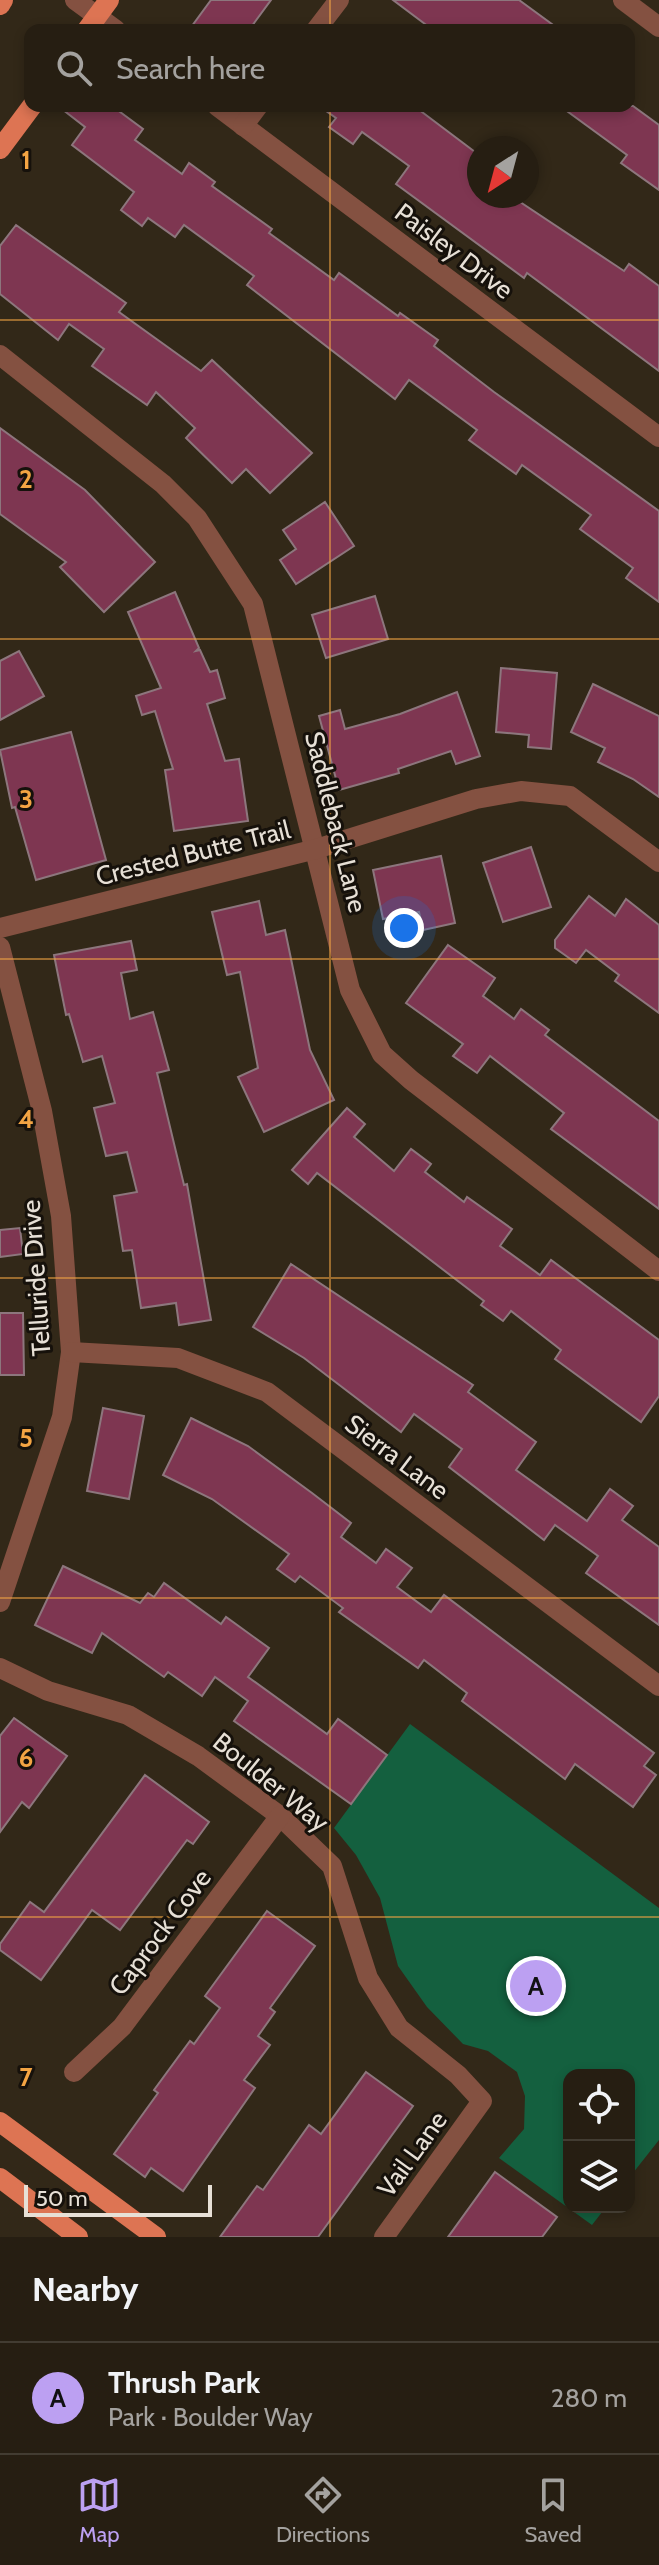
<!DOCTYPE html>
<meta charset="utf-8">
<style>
body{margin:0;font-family:Cabin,sans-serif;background:#322b20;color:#f1f3f6}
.controls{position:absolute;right:24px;bottom:24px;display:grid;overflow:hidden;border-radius:16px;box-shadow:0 4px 12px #0003}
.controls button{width:72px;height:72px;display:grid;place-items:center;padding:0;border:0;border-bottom:2px solid #423c32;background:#261e12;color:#f1f3f6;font:40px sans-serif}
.compass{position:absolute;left:467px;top:136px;width:72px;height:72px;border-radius:50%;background:#261e12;box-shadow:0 4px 12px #0003;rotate:216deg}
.scale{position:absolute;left:24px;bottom:20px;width:188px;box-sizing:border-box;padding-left:8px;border:4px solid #e7e0d6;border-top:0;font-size:22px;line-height:28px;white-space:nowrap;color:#e7e0d6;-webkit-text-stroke:6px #16110b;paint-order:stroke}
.you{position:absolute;left:404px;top:928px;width:28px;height:28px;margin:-20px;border:6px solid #fff;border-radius:50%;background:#1a73e8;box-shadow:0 0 0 12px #1a73e833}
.badge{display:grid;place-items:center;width:52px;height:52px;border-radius:50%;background:#bca0f2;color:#111;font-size:26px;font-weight:700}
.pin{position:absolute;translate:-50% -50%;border:4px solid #fff;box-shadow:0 2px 8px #0006}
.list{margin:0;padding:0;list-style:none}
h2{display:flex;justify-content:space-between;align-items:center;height:104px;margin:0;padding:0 32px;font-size:34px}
h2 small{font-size:26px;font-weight:400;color:#a4a29f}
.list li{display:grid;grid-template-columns:52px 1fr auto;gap:24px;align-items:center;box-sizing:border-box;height:112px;padding:0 32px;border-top:2px solid #423c32}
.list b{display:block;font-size:30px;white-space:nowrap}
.list p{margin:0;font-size:26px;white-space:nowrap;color:#a4a29f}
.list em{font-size:26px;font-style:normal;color:#a4a29f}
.icon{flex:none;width:44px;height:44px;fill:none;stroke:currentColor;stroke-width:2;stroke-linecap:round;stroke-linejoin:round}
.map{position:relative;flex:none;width:659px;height:2237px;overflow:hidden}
.search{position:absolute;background:#261e12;box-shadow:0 4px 12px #0003;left:24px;right:24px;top:24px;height:88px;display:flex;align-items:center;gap:20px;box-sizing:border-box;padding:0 28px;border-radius:16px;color:#a4a29f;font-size:30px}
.sheet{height:216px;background:#261e12}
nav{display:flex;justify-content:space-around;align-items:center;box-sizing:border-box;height:112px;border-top:2px solid #423c32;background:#261e12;font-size:22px;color:#a4a29f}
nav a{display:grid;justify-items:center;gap:4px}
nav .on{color:#bca0f2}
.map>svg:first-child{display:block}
</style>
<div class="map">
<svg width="659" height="2237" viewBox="0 0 659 2237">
<rect width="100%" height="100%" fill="#322818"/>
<path fill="#14603f" d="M410,1724L659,1908V2140L629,2178V2075H569V2207H606L592,2225L499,2158L524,2129L525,2096L517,2072L488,2051L463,2044L427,2007L398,1966L380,1898L356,1855L334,1828Z"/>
<g fill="#7e3651" stroke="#8d767d" stroke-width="2">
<path d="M211,0H271L249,30H189Z"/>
<path d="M393,0H519L560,30H433Z"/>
<path d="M58,106H112L143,129L135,140L182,174L189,163L215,182L212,186L272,229L269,233L334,280L339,273L398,316L400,313L438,340L434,346L494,392L659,511V602L626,578L633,568L580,529L591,515L522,465L516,474L469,440L477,430L409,380L395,399L247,285L254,276L184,225L175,237L148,218L142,226L121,210L134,192L72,145L85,127Z"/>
<path d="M319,106H414L479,155V196H511L624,271L629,264L659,286V371L527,273L524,278L396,184L409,166L362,132L353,144L329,127L336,118Z"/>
<path d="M560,106H633L659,125V190L621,163L627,155Z"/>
<path d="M16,225L126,303L119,312L201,371L212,360L312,453L270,493L246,469L232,483L186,438L195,428L156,392L147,405L92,366L104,349L69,324L58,340L0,294V246Z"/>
<path d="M0,428L85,490L155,562L104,612L60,567L66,562L0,514Z"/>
<path d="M325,502L354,546L296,584L280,560L296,549L283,530Z"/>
<path d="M175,592L199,648L196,651L200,650L210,672L217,670L225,698L207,704L225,761L239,759L248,821L174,831L165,770L173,769L155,711L142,715L136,696L161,688L128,612Z"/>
<path d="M375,596L388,639L326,658L312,615Z"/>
<path d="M19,651L44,696L0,720V661Z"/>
<path d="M501,668L557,673L551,749L528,747L529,735L496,732Z"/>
<path d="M593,684L659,716V797L633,779L598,762L605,748L571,732Z"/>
<path d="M457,692L480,756L456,764L451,751L398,769L399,773L339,790L319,716L340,710L345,729L400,714Z"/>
<path d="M71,732L106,860L36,880L15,807L12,808L0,750Z"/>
<path d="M531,847L551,907L503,922L483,863Z"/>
<path d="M441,856L455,923L423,930L419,912L383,919L373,870Z"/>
<path d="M589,896L615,916L626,899L659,925V1013L615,981L619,975L586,950L576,963L555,948V940Z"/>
<path d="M259,901L266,935L285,930L310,1050L334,1100L264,1132L238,1077L258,1068L240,972L227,975L212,912Z"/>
<path d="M131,941L137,970L121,973L130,1019L153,1012L169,1070L157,1073L184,1185L187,1184L211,1320L179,1325L176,1303L141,1308L132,1250L123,1251L114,1196L137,1192L127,1152L106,1156L94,1108L115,1103L102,1056L83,1062L69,1014L66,1015L54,955Z"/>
<path d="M448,945L495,978L483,996L514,1019L521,1009L549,1030L545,1035L659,1121V1209L551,1129L564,1113L490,1056L477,1073L453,1056L463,1044L406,1003Z"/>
<path d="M347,1108L365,1124L354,1137L394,1171L411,1149L431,1164L425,1172L464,1202L467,1197L512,1229L500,1246L540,1275L551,1260L659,1340V1396L641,1422L555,1359L561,1350L511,1311L503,1321L481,1305L484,1301L317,1173L308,1184L292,1170Z"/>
<path d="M20,1228L23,1254L0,1257V1230Z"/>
<path d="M291,1264L473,1385L468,1392L536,1442L516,1470L587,1521L610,1489L633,1506L622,1520L659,1547V1625L586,1573L598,1556L555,1525L544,1540L449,1467L462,1449L414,1414L401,1432L304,1358L253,1327Z"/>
<path d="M0,1313H23L24,1375H0Z"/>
<path d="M103,1408L144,1416L129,1499L87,1491Z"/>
<path d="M191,1418L248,1446L312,1493L351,1523L341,1537L376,1563L386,1549L412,1568L397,1587L431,1612L444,1595L654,1753L644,1766L656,1775L633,1807L575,1764L565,1779L462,1701L467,1693L424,1660L418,1668L339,1612L343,1608L300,1576L295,1582L277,1569L289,1554L212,1499L163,1475Z"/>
<path d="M63,1566L140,1603L148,1593L154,1597L164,1583L221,1624L226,1617L269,1648L248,1677L327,1734L338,1719L387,1755L351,1804L234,1721L248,1701L215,1677L202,1696L168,1672L164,1677L102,1633L92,1653L35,1625Z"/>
<path d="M14,1718L67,1756L29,1808L22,1802L0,1832V1736Z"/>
<path d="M145,1775L209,1822L193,1844L187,1840L120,1930L92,1910L41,1980L0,1950V1944L30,1902L44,1912Z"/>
<path d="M267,1911L315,1946L270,2008L275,2012L258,2036L270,2045L244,2080L255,2088L183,2191L151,2168L145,2177L114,2154L158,2093L154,2090L190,2041L194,2044L220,2008L205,1996Z"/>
<path d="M366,2072L413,2106L318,2237H220L257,2186L263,2190L309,2125L321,2134Z"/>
<path d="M495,2172L557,2217L542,2237H448Z"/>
</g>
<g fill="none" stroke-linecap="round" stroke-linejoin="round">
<g stroke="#845141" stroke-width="20">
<path d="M75,0L116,30"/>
<path d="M623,0L659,27"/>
<path d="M316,30L339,0"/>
<path d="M217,106L659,437"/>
<path d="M243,126L258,106"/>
<path d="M0,355L163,484L197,518L253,604L350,990L382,1054L411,1080L659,1271"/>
<path d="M0,928L316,849L476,799L521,791L570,796L659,862"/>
<path d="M0,947L42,1111L61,1216L71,1352L62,1417L0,1602"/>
<path d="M71,1352L178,1358L267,1392L659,1686"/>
<path d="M0,1668L48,1691L128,1715L198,1756L280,1816L332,1866L368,1978L399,2028L458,2075L482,2101L384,2237"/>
<path d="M74,2072L122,2027L280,1816"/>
</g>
<g stroke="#dd7453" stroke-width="20">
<path d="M0,5L3,0"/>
<path d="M87,30L109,0"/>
<path d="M0,149L32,106"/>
<path d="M0,2122L156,2237"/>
<path d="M0,2178L78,2237"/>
</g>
</g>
<path fill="none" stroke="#f3a443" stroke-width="2" stroke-opacity="0.55" d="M330,0V30M330,106V2237M0,320H659M0,639H659M0,959H659M0,1278H659M0,1598H659M0,1917H659"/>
<g text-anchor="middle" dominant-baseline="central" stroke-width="6" stroke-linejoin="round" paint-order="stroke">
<g font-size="26" fill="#e7e0d6" stroke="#16110b">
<text transform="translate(454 251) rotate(37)">Paisley Drive</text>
<text transform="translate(336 822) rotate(76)">Saddleback Lane</text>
<text transform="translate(193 853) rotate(-14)">Crested Butte Trail</text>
<text transform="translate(36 1278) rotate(-94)">Telluride Drive</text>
<text transform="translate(397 1457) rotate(37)">Sierra Lane</text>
<text transform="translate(271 1782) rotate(39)">Boulder Way</text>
<text transform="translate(160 1932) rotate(-53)">Caprock Cove</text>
<text transform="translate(412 2154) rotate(-54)">Vail Lane</text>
</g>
</g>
<g font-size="26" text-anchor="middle" font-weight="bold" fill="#f3a443" stroke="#16110b" stroke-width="6" stroke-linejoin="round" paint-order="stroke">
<text x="26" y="169">1</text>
<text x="26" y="488">2</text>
<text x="26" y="808">3</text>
<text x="26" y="1128">4</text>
<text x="26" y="1447">5</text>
<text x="26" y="1767">6</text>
<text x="26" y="2086">7</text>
</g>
</svg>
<div class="controls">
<button><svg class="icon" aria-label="locate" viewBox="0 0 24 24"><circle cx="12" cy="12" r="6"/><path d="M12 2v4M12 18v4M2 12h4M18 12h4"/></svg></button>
<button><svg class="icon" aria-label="layers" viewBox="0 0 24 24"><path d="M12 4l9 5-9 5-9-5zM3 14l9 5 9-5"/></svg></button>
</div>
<svg class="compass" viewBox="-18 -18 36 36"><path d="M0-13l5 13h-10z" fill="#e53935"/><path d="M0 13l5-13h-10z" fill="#a4a29f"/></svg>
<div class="scale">50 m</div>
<div class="you"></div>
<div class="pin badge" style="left:536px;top:1986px">A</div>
<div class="search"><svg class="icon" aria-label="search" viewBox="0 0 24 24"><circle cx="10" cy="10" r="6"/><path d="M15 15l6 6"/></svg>Search here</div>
</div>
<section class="sheet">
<h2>Nearby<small></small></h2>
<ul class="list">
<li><span class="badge">A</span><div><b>Thrush Park</b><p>Park · Boulder Way</p></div><em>280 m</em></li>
</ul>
</section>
<nav>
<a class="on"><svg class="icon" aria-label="map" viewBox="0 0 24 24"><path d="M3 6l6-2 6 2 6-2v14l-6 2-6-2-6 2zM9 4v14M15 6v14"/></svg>Map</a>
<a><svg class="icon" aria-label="directions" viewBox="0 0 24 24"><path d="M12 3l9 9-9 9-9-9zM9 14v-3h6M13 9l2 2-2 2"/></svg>Directions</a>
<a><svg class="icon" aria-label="saved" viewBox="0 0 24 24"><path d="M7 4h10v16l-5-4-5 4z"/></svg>Saved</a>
</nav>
